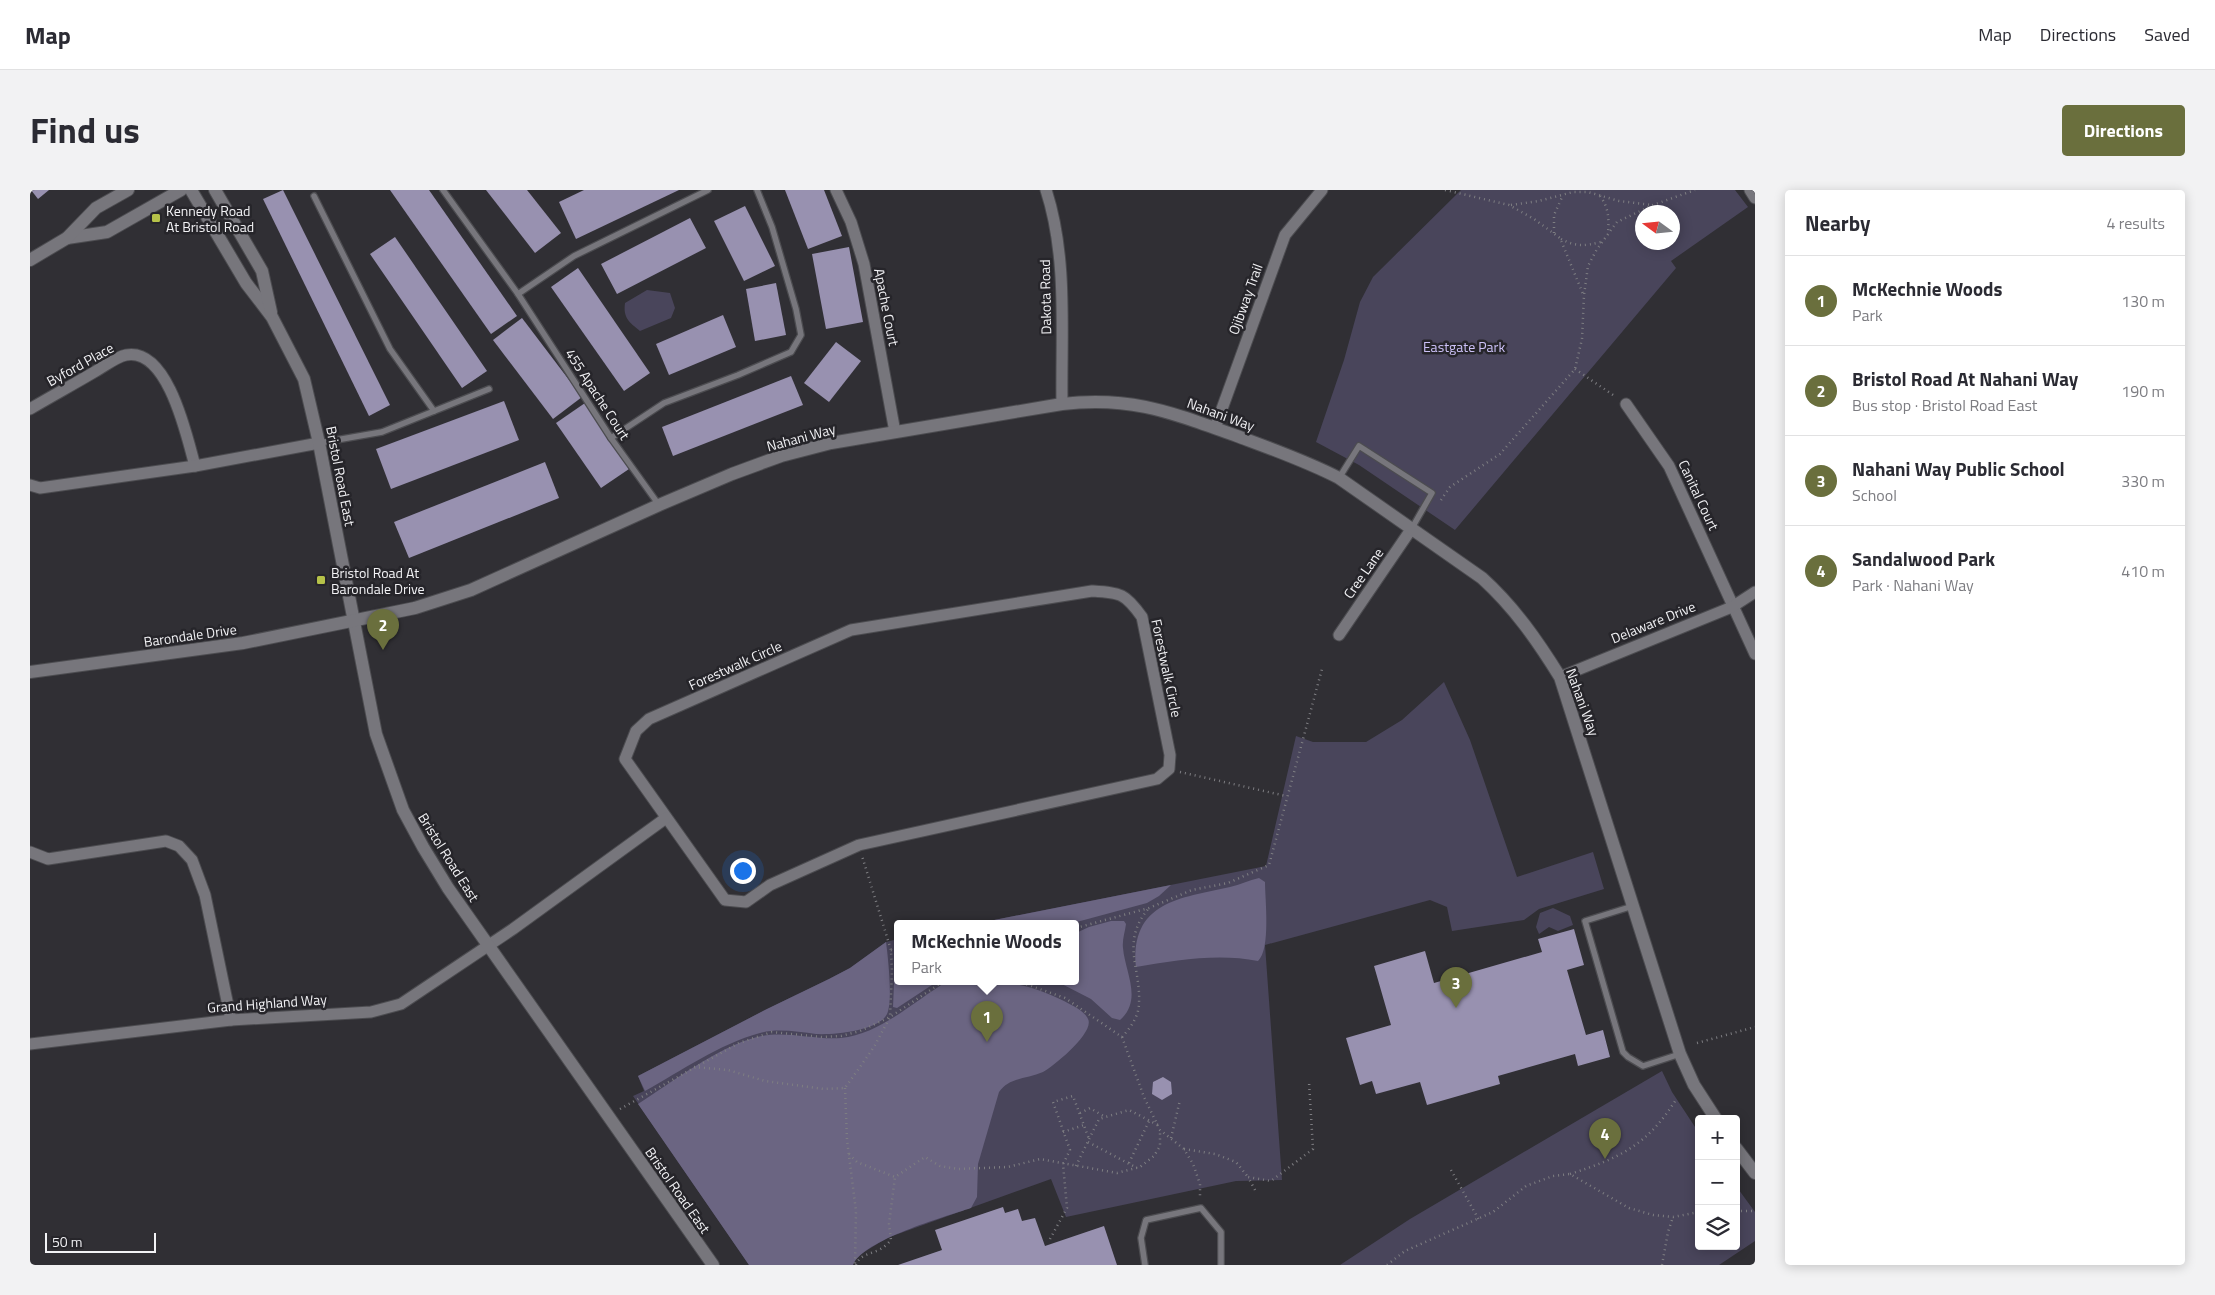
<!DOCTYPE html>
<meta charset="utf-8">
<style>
body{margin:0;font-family:"Titillium Web",sans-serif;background:#f2f2f3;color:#2b2b33}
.controls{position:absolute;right:15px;bottom:15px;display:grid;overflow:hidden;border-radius:5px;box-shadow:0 2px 12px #0003}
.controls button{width:45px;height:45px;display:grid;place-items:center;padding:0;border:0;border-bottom:1px solid #e1e1e2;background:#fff;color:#2b2b33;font:25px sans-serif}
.compass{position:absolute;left:1605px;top:15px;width:45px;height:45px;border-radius:50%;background:#fff;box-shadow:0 2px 12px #0003;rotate:285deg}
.scale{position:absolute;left:15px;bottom:12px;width:111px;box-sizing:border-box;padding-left:5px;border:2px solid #f2f2f5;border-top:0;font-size:14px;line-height:18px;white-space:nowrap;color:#f2f2f5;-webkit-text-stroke:4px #26252a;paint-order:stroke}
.you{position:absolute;left:712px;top:680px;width:18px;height:18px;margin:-12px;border:4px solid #fff;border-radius:50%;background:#1a73e8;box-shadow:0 0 0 8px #1a73e833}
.badge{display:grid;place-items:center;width:32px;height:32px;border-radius:50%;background:#6a6f3d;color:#fff;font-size:16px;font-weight:700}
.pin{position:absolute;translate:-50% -41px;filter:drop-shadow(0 1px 2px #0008)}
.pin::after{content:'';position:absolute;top:26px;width:18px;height:15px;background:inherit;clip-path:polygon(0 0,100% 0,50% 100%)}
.popup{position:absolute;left:864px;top:730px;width:185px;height:65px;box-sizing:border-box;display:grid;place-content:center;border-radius:5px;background:#fff;filter:drop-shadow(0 1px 4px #0005);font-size:16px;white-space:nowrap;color:#7c7c81}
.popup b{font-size:19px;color:#2b2b33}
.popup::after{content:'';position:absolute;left:50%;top:100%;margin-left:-10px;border:10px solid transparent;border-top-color:#fff}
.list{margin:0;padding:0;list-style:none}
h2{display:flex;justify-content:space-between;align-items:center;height:65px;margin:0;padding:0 20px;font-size:21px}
h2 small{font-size:16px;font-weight:400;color:#7c7c81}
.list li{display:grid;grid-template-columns:32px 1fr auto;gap:15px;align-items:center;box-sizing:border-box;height:90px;padding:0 20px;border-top:1px solid #e1e1e2}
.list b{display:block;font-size:19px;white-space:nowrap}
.list p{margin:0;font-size:16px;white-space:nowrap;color:#7c7c81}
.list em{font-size:16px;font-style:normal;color:#7c7c81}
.icon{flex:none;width:28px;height:28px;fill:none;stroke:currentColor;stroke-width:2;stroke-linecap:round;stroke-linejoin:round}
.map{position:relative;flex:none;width:1725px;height:1075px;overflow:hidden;border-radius:5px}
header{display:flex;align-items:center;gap:30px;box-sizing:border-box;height:70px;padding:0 25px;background:#fff;border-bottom:1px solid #e1e1e2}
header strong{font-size:24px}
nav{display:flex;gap:28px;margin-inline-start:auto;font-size:18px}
.intro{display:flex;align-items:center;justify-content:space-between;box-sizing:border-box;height:120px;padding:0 30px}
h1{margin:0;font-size:35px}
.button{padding:12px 22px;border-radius:5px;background:#6a6f3d;color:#fff;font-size:18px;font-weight:700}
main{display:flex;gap:30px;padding:0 30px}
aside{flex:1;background:#fff;border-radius:5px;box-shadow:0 2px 12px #0003}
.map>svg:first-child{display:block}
</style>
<header>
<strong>Map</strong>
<nav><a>Map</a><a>Directions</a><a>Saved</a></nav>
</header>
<div class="intro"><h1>Find us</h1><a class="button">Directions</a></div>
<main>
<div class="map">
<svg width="1725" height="1075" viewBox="0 0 1725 1075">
<rect width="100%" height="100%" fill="#302f34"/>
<g fill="#49455b" fill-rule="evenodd">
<path d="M1431,0H1705L1718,17L1641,71L1646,78L1425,340L1329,275L1286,252L1314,170L1330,112L1343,87ZM1612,22H1642V52H1612Z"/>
<path d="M617,100L640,103L645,118L641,128L610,141C599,132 593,128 595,113Z"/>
<path d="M1414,492L1440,550L1487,687L1563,662L1574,699L1509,719L1494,730L1422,741L1417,717L1400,710L1235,755L1252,990L1206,991L1036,1027L1021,989L857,1048L826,1067L823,1075H719L603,906L614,901L608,886L737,819L799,789L820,778L856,752L868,749V791H1046V733H949L1236,676L1266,546L1283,552H1336L1372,530Z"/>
<path d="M1523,718L1540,726L1543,735L1528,741L1519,737L1509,744L1506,737L1510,723Z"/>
<path d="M1632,881L1642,902L1669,943V1056H1706V996L1725,1022V1051L1689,1075H1310L1380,1029Z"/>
</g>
<g fill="#6b6582">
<path d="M1229,688L1235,692C1235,710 1241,759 1228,771C1189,763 1146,770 1106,777C1100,712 1150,708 1200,697C1210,695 1219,690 1229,688Z"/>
<path d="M1141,695L1129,706L1117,713L1043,733H949Z"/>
<path d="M1081,731H1094L1096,734C1095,742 1092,750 1093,758C1095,782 1113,810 1090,830L1082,828L1061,809L1026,791H1046V743L1059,737Z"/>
<path d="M856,752C858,767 863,811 857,824C849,841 803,845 786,844C769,842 747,838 730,843C689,854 651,881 615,901L608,886L737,819L799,789L820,778Z"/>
<path d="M868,769V791H908L867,818L863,817L865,771Z"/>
<path d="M918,791C962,790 993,790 1034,811C1041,815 1055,821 1058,829C1065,842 1024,876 1013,882C997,889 980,887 969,902L948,974L947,1007L941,1018C914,1027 833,1050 823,1075H719L608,914C642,892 688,857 727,847C754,840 783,850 811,848C851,844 885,810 918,791Z"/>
</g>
<g fill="#9891b0">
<path d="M1,0H19L8,9Z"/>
<path d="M253,0L360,215L339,226L233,9Z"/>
<path d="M360,0H399L487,126L461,144Z"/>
<path d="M456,0H497L531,43L505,63Z"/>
<path d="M554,0H649L546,49L529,12Z"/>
<path d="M755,0H794L812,46L778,59Z"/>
<path d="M715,16L745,76L714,91L684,31Z"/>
<path d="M660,28L676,58L587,104L571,74Z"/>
<path d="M365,47L457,181L432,198L340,64Z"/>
<path d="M819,57L833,132L796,139L782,64Z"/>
<path d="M548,78L620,183L594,201L521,97Z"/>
<path d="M746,93L756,145L725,151L716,99Z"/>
<path d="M693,125L706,157L639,185L626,154Z"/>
<path d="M492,128L552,207L523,229L463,150Z"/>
<path d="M806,152L831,171L799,212L774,193Z"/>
<path d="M761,186L773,215L643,266L632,237Z"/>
<path d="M474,211L489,250L361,299L346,259Z"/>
<path d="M555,213L599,279L571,298L526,233Z"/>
<path d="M515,272L529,308L379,368L364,332Z"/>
<path d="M1544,739L1554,775L1537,780L1556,845L1573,840L1580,867L1548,876L1545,864L1468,886L1470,894L1397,915L1390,892L1346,904L1342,891L1330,895L1316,848L1361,835L1344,776L1395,761L1404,793L1512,762L1508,749Z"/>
<path d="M1133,887L1141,892L1142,904L1132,910L1122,904L1123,892Z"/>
<path d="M973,1017L975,1023L988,1019L992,1031L1005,1028L1015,1056L1074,1036L1087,1075H868L912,1060L905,1040Z"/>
</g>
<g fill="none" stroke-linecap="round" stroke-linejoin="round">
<defs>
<g id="service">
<path d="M413,0L488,104L581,248L629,315"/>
<path d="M284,6L360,159L404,221"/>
<path d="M488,104L544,66L678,0"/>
<path d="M581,248L634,213L708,185L761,162L771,145L766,119L742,37L727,0"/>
<path d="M289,253L352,242L459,199"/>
<path d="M1309,288L1329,256L1402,303L1382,338"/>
<path d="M1603,716L1555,731L1593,862L1598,867L1613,876L1650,864"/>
<path d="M1115,1075L1111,1048L1116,1030L1171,1018L1191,1042V1075"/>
</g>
<g id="minor">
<path d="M806,0L821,32L834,74L865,242"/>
<path d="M1016,0C1038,67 1031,144 1032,214"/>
<path d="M1720,0L1725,8"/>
<path d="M1596,214L1639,276L1725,464"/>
<path d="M0,219C22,206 44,194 66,181C75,176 86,167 96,165C138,157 157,247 165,276"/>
<path d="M1185,238L1255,45L1292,0"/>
<path d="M0,295L10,298L165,276L289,253"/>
<path d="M1062,401C1091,403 1095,403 1112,427L1140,565L1139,579L1127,589L829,655L740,695L716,712L695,710L595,569L606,541L619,529L821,440Z"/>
<path d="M1309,445L1382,338"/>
<path d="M1530,487L1702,417L1725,402"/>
<path d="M0,662L18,669L136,651L149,656L162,670L175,705L201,830"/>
<path d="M0,854L201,830L341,822L371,814L483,739L636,628"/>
</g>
<g id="tertiary">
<path d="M161,0L216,93L242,127L274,189L289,253L346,544L373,620L393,657L418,698L683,1075"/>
<path d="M185,0L232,81L241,122"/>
<path d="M0,482L213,453L385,418L441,400L629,315L702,284L751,266L801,253L1032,214C1103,206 1142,223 1207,246C1242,259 1276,271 1309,288L1452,388C1484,417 1507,450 1530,487L1650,864L1664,895L1686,929"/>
<path d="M1706,958L1725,983"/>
</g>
<g id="secondary">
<path d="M37,48L77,42L151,0"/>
<path d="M0,70L37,48L66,18L98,0"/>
</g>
</defs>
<use href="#service" stroke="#4c4c50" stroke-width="8"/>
<use href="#minor" stroke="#4c4c50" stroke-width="13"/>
<use href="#tertiary" stroke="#4c4c50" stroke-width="14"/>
<use href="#secondary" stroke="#4c4c50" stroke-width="14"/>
<g stroke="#7e7e82" stroke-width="2.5" stroke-dasharray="1 4" stroke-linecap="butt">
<path d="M1415,0L1479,15L1504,29L1530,48L1553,104"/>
<path d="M1570,6C1579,18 1579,29 1578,43"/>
<path d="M1481,15L1509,11L1543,2H1558L1589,11L1622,15"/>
<path d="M1524,43V25L1533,5"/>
<path d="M1531,49C1546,57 1555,56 1571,52"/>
<path d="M1545,179L1586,207"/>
<path d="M1411,310L1420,297L1470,264L1545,179L1552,149L1554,105L1558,76L1567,59L1587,32L1623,15L1665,0"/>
<path d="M1150,582L1256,606"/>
<path d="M1046,738L1119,718L1162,700L1198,693L1239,675L1292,479"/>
<path d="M861,760L868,763"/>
<path d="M987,791L1035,808L1092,847L1114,907L1130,940L1154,959L1163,974L1170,994V1009"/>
<path d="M1092,847C1101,837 1109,826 1109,813C1111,777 1090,752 1119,718"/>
<path d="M1667,853L1725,837"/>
<path d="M664,877L698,880L735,891L794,899L815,898L844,857L860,827L862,781L861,760L832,666"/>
<path d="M815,898L817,950L826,1021L825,1075"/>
<path d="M590,919L709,853L742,842L791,847L811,846L830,841L860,827L914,791"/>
<path d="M1050,923L1060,918L1075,927"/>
<path d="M1033,942L1054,935"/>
<path d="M1141,948L1150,910"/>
<path d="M1058,952L1107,978"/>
<path d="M1154,959L1185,964L1206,972L1218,987"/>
<path d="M819,964L827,972L865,987L895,967L910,976L928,979L978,977L1010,969L1087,983L1110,977L1124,966L1130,956V940"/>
<path d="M1099,973L1119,931"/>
<path d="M1046,976L1069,929L1099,920L1128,935"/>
<path d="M1421,980L1449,1030"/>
<path d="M1540,984C1590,968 1618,955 1647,908"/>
<path d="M1225,1000L1218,987L1241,991L1283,959L1279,892"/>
<path d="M1706,1021H1725"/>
<path d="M1020,1049L1037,1018L1033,974L1040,960L1023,912L1043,906L1059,949"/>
<path d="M826,1075C830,1063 844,1064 852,1058C856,1056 859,1052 861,1050L859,1034L865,987"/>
<path d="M1357,1075L1375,1061L1463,1022L1496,996L1523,986L1540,984L1599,1018L1623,1025L1643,1027L1669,1022"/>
<path d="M1632,1075L1638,1042L1643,1027"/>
</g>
<use href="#service" stroke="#77767c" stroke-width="5.5"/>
<use href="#minor" stroke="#77767c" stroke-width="11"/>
<use href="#tertiary" stroke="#77767c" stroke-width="12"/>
<use href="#secondary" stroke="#77767c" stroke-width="12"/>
</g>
<g fill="#b6c249" stroke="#26252a" stroke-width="2">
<rect x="121" y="23" width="10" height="10" rx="2.5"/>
<rect x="286" y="385" width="10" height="10" rx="2.5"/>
</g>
<g text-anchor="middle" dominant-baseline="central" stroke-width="5" stroke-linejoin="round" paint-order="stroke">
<g font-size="14" fill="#f2f2f5" stroke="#26252a" text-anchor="start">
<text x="136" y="20">Kennedy Road<tspan x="136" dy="16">At Bristol Road</tspan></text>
<text x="301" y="382">Bristol Road At<tspan x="301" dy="16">Barondale Drive</tspan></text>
</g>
<g font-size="14" fill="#f2f2f5" stroke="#26252a">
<text transform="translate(1015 107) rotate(-91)">Dakota Road</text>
<text transform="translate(1215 109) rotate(-70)">Ojibway Trail</text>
<text transform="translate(857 117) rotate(79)">Apache Court</text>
<text transform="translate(50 174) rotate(-29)">Byford Place</text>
<text transform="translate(568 204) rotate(57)">455 Apache Court</text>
<text transform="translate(1191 224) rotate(20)">Nahani Way</text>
<text transform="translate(771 247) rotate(-15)">Nahani Way</text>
<text transform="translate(311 286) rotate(79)">Bristol Road East</text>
<text transform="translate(1669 305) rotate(65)">Canital Court</text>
<text transform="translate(1333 383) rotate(-55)">Cree Lane</text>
<text transform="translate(1623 432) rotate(-22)">Delaware Drive</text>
<text transform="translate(160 445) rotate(-8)">Barondale Drive</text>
<text transform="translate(705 475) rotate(-24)">Forestwalk Circle</text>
<text transform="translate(1137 478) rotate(78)">Forestwalk Circle</text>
<text transform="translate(1553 512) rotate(70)">Nahani Way</text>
<text transform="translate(419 667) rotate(58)">Bristol Road East</text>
<text transform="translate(237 813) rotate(-4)">Grand Highland Way</text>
<text transform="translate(648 1000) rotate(55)">Bristol Road East</text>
</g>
<g font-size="14" fill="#cdc2f8" stroke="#26252a">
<text x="1434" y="156">Eastgate Park</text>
</g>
</g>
</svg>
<div class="controls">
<button>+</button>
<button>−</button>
<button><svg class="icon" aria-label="layers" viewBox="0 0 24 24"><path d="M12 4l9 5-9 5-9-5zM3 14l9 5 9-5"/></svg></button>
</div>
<svg class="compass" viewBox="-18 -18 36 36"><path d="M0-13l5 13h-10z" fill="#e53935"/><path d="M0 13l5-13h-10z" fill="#7c7c81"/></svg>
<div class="scale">50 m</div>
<div class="you"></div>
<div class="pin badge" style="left:957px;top:852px">1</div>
<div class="popup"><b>McKechnie Woods</b>Park</div>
<div class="pin badge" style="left:353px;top:460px">2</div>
<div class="pin badge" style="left:1426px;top:818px">3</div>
<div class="pin badge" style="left:1575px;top:969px">4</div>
</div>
<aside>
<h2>Nearby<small>4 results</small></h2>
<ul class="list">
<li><span class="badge">1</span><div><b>McKechnie Woods</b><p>Park</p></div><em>130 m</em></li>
<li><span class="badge">2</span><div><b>Bristol Road At Nahani Way</b><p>Bus stop · Bristol Road East</p></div><em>190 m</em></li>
<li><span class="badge">3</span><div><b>Nahani Way Public School</b><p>School</p></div><em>330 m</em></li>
<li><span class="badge">4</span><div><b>Sandalwood Park</b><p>Park · Nahani Way</p></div><em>410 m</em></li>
</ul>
</aside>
</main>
